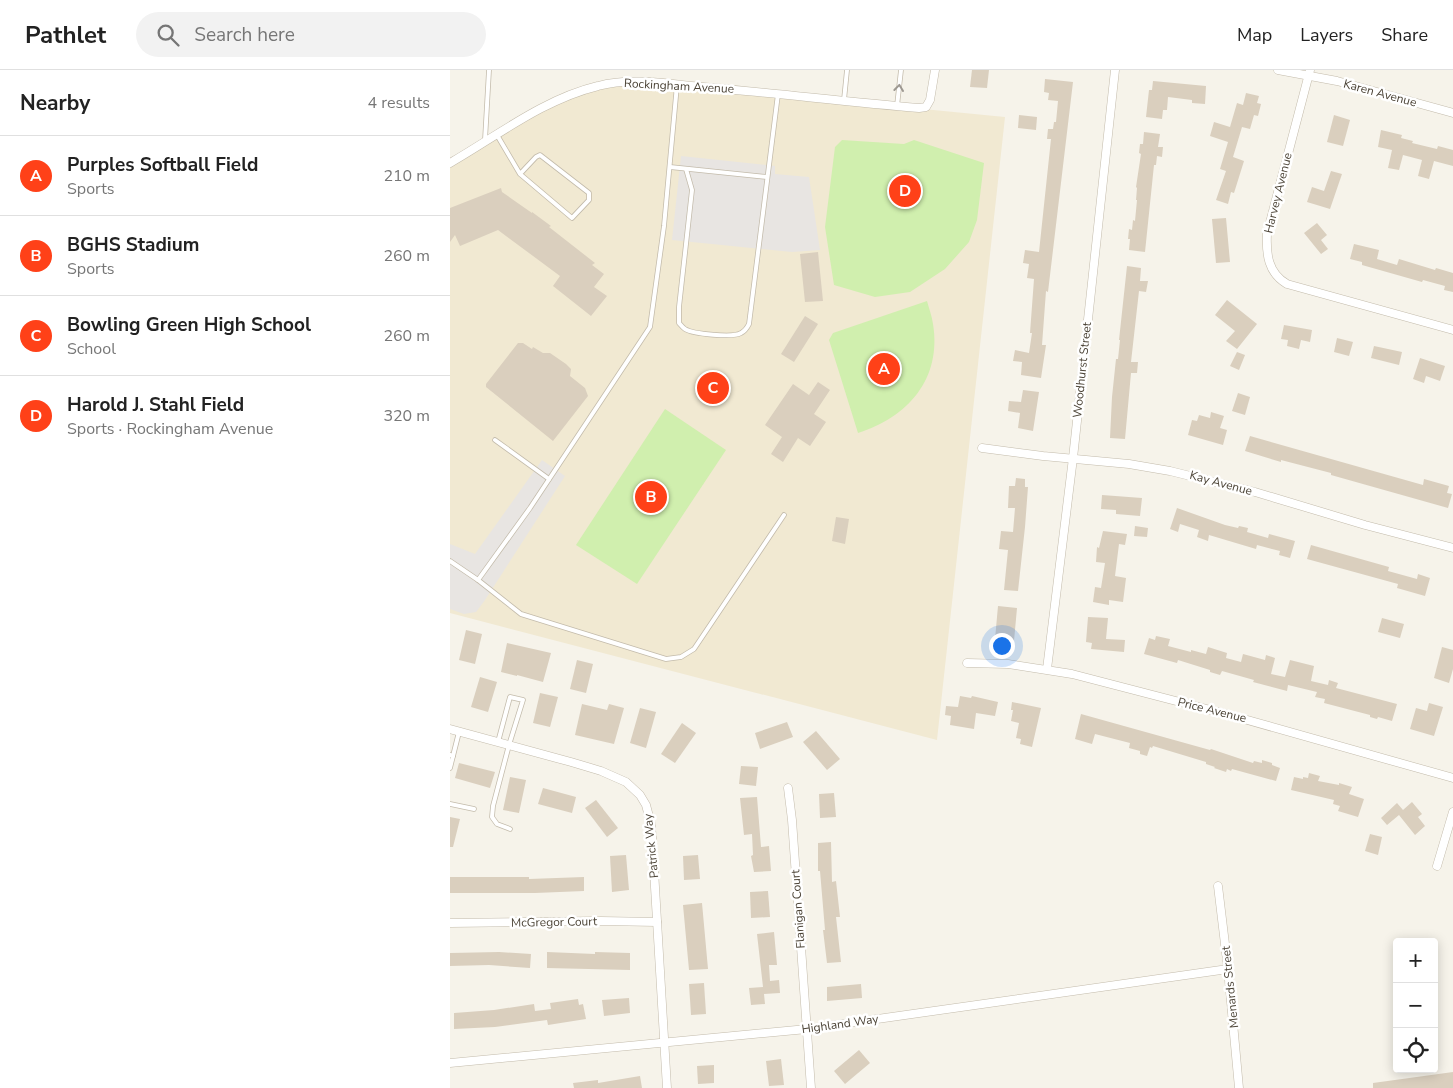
<!DOCTYPE html>
<meta charset="utf-8">
<style>
body{margin:0;font-family:"Nunito Sans",sans-serif;background:#f2f2f2;color:#222}
.controls{position:absolute;right:15px;bottom:15px;display:grid;overflow:hidden;border-radius:5px;box-shadow:0 2px 12px #0003}
.controls button{width:45px;height:45px;display:grid;place-items:center;padding:0;border:0;border-bottom:1px solid #e0e0e0;background:#fff;color:#222;font:25px sans-serif}
.you{position:absolute;left:551px;top:575px;width:18px;height:18px;margin:-12px;border:4px solid #fff;border-radius:50%;background:#1a73e8;box-shadow:0 0 0 8px #1a73e833}
.badge{display:grid;place-items:center;width:32px;height:32px;border-radius:50%;background:#ff4118;color:#fff;font-size:16px;font-weight:700}
.pin{position:absolute;translate:-50% -50%;border:2px solid #fff;box-shadow:0 1px 5px #0006}
.list{margin:0;padding:0;list-style:none}
h2{display:flex;justify-content:space-between;align-items:center;height:65px;margin:0;padding:0 20px;font-size:21px}
h2 small{font-size:16px;font-weight:400;color:#767676}
.list li{display:grid;grid-template-columns:32px 1fr auto;gap:15px;align-items:center;box-sizing:border-box;height:80px;padding:0 20px;border-top:1px solid #e0e0e0}
.list b{display:block;font-size:19px;white-space:nowrap}
.list p{margin:0;font-size:16px;white-space:nowrap;color:#767676}
.list em{font-size:16px;font-style:normal;color:#767676}
.icon{flex:none;width:28px;height:28px;fill:none;stroke:currentColor;stroke-width:2;stroke-linecap:round;stroke-linejoin:round}
.map{position:relative;flex:none;width:1003px;height:1018px;overflow:hidden}
header{display:flex;align-items:center;gap:30px;box-sizing:border-box;height:70px;padding:0 25px;background:#fff;border-bottom:1px solid #e0e0e0}
header strong{font-size:24px}
nav{display:flex;gap:28px;margin-inline-start:auto;font-size:18px}
.search{width:350px;height:45px;background:#f2f2f2;display:flex;align-items:center;gap:12px;box-sizing:border-box;padding:0 18px;border-radius:28px;color:#767676;font-size:19px}
main{display:flex}
aside{flex:1;background:#fff}
.map>svg:first-child{display:block}
</style>
<header>
<strong>Pathlet</strong>
<div class="search"><svg class="icon" aria-label="search" viewBox="0 0 24 24"><circle cx="10" cy="10" r="6"/><path d="M15 15l6 6"/></svg>Search here</div>
<nav><a>Map</a><a>Layers</a><a>Share</a></nav>
</header>
<main>
<aside>
<h2>Nearby<small>4 results</small></h2>
<ul class="list">
<li><span class="badge">A</span><div><b>Purples Softball Field</b><p>Sports</p></div><em>210 m</em></li>
<li><span class="badge">B</span><div><b>BGHS Stadium</b><p>Sports</p></div><em>260 m</em></li>
<li><span class="badge">C</span><div><b>Bowling Green High School</b><p>School</p></div><em>260 m</em></li>
<li><span class="badge">D</span><div><b>Harold J. Stahl Field</b><p>Sports · Rockingham Avenue</p></div><em>320 m</em></li>
</ul>
</aside>
<div class="map">
<svg width="1003" height="1018" viewBox="0 0 1003 1018">
<rect width="100%" height="100%" fill="#f6f3ea"/>
<path fill="#f1e9d2" d="M196,12L555,47L487,670L0,543V93L91,40L147,16Z"/>
<g fill="#d0efae">
<path d="M392,70L454,74L464,70L534,93L527,150L519,172L495,199L460,222L425,227L384,215L375,157L385,77Z"/>
<path d="M477,231C479,239 482,246 483,254C492,309 458,347 408,363L379,270L383,263Z"/>
<path d="M215,339L276,380L187,514L126,475Z"/>
</g>
<g fill="#e8e5e2">
<path d="M231,86L325,96V104L359,107L370,180L342,182L222,170Z"/>
<path d="M92,390L115,406L35,530L26,542L14,544L0,539V474L25,484Z"/>
</g>
<g fill="#dacfbe">
<path d="M522,0H539L537,18L520,17Z"/>
<path d="M595,9L623,12L598,222L596,221L592,275H596L591,308L571,305L572,292L563,291L565,280L579,283L582,263H580L584,209L577,208L579,194L573,193L575,180L589,182L601,69H597L598,59H603L604,52H606L608,31L598,30L599,23L594,22Z"/>
<path d="M703,11L756,16L755,34L742,33V30L718,27L717,40H713L712,49L696,47L699,20H702Z"/>
<path d="M796,23L809,26L807,33L811,34L808,46L804,45L800,59L792,57L783,87L794,91L784,123L781,122L778,134L766,130L776,101L770,99L778,72L760,66L764,52L780,57L787,33L793,35Z"/>
<path d="M569,45L587,47L586,60L568,58Z"/>
<path d="M884,45L900,50L893,76L877,72Z"/>
<path d="M931,60L952,65L951,68L963,71L962,73L987,79L988,76L1003,80V96L984,91L979,109L968,106L972,90L953,85L949,100L938,98L942,80L928,77Z"/>
<path d="M694,62L710,64L708,77H713L712,87L707,86L706,95H704L695,182L679,180L680,169H678L679,159L682,160L683,150L685,151L687,130H686L687,118L686,117L691,84L689,83L690,74H693Z"/>
<path d="M881,101L892,104L880,139L857,132L862,117L874,121Z"/>
<path d="M51,118L52,122L82,143V142L101,156L99,157L145,193L142,195L154,204L144,217L157,226L141,246L103,216L110,206L48,160L10,176L5,165L0,172V138Z"/>
<path d="M776,148L780,192L766,193L762,149Z"/>
<path d="M867,153L877,165L871,170L878,179L871,184L854,163Z"/>
<path d="M904,174L929,180L927,189L947,195L949,189L985,200L986,198L1003,203V222L994,220L995,216L973,210L972,212L912,195V192L900,189Z"/>
<path d="M368,182L373,231L355,232L350,184Z"/>
<path d="M677,196L691,198L690,211H698L696,222L689,221L681,292H688L687,303H681L675,369L660,368L662,327L666,289H668L670,270H669Z"/>
<path d="M777,230L807,254L787,279L776,271L785,261L765,245Z"/>
<path d="M355,246L368,254L344,292L331,284Z"/>
<path d="M834,255L862,260L860,272L851,270L849,279L837,276L838,270L831,269Z"/>
<path d="M887,268L903,272L899,286L884,282Z"/>
<path d="M68,273H73L82,279L83,277L93,283H100L116,294L121,299L120,306L135,318L138,326L103,371L36,317V314Z"/>
<path d="M924,276L952,282L949,295L921,288Z"/>
<path d="M787,282L795,285L789,300L780,296Z"/>
<path d="M970,288L995,296L990,311L976,306L974,313L963,309Z"/>
<path d="M368,312L380,320L364,344L376,352L360,376L348,368L333,392L321,384L332,367L315,355L343,314L359,325Z"/>
<path d="M573,320L589,322L583,361L568,358L570,343L558,341L559,331L571,332Z"/>
<path d="M788,323L800,327L795,345L782,341Z"/>
<path d="M761,342L774,346L770,358L777,360L773,375L738,365L742,350L747,351L749,345L760,348Z"/>
<path d="M800,366L973,415L974,409L999,416L997,423L1002,424L998,438L881,405V403L831,390V392L795,381Z"/>
<path d="M566,408L575,409V417H578L575,457L568,521L554,520L558,480L549,479L551,461L563,462L565,438H558L559,416H565Z"/>
<path d="M652,425L692,428L690,446L666,444V440L651,439Z"/>
<path d="M727,438L775,455L788,458L789,456L798,458L797,462L818,468L819,464L845,471L840,488L829,485L830,481L807,475L806,479L759,465L758,471L747,467L749,460L730,454L728,462L720,459Z"/>
<path d="M386,447L399,449L395,474L382,471Z"/>
<path d="M685,456L698,458L697,467L684,466Z"/>
<path d="M653,461L677,464L675,475L669,474L665,506L676,508L673,532L659,530V535L643,532L645,517L651,518L655,493L646,492L647,477L649,478Z"/>
<path d="M861,475L939,497L938,501L967,509L968,504L980,508L975,526L947,518L948,514L857,489Z"/>
<path d="M548,536L567,538L564,571L545,569Z"/>
<path d="M638,547L658,548L656,569L675,570L674,582L641,579L642,573L636,572Z"/>
<path d="M932,548L954,554L950,568L928,562Z"/>
<path d="M16,560L32,564L25,594L9,590Z"/>
<path d="M706,566L720,569L718,576L741,582V580L756,584L758,577L777,583L776,588L791,592L793,584L815,590L816,585L825,588L821,604L835,607L840,590L864,596L861,611L878,615L879,610L888,613L886,618L947,634L942,651L928,647L927,649L920,647V645L874,633L875,629L865,627L867,622L838,615L837,621L803,612L804,610L772,601L770,605L760,602V600L728,590L727,593L694,584L699,568L705,570Z"/>
<path d="M57,573L101,583L93,612L67,605V606L51,602Z"/>
<path d="M992,577L1003,580V599L999,613L984,608Z"/>
<path d="M127,590L143,594L136,623L120,619Z"/>
<path d="M30,607L47,612L38,642L21,637Z"/>
<path d="M90,623L108,627L100,657L83,653Z"/>
<path d="M510,626L521,628L522,626L548,632L545,646L526,643L524,659L500,655L501,646L495,645L496,636L508,637Z"/>
<path d="M562,632L591,638L582,677L570,674L571,669L566,668L569,653L561,651L563,640H561Z"/>
<path d="M979,633L993,637L984,666L960,659L966,638L977,641Z"/>
<path d="M132,634L157,640L159,634L174,638L164,674L125,665Z"/>
<path d="M190,638L206,642L196,678L180,673Z"/>
<path d="M631,644L760,680L761,679L803,693L804,691L812,693V690L822,693V695L830,698L826,711L782,699L781,701L777,699L776,702L764,698L765,697L756,694V692L703,676L702,678L700,677L697,686L690,684V681L679,678L680,673L645,664L642,674L625,669Z"/>
<path d="M337,652L343,667L310,679L305,663Z"/>
<path d="M232,653L246,663L225,693L211,684Z"/>
<path d="M366,661L390,689L377,700L353,672Z"/>
<path d="M9,693L45,702L40,718L5,708Z"/>
<path d="M291,696L308,697L306,716L289,714Z"/>
<path d="M859,703L870,706L868,711L889,715V713L902,717L899,724L914,729L908,747L888,741L890,736L883,734L884,730L841,720L844,707L853,709V707L858,708Z"/>
<path d="M60,707L76,710L69,743L53,740Z"/>
<path d="M93,718L126,727L122,743L88,734Z"/>
<path d="M384,723L386,747L370,748L369,724Z"/>
<path d="M307,727L311,777L319,776L321,801L304,802L301,786L303,785L302,764L294,765L290,728Z"/>
<path d="M146,730L168,758L157,767L135,738Z"/>
<path d="M962,732L972,744L968,747L975,756L965,765L949,745L937,755L931,748L947,733L953,740Z"/>
<path d="M0,747L10,749L3,777H0Z"/>
<path d="M920,764L932,767L928,785L915,781Z"/>
<path d="M381,772L382,812L386,811L390,847H386L391,892L377,893L373,860H375L370,801H368V773Z"/>
<path d="M176,785L179,820L162,822L160,786Z"/>
<path d="M248,785L250,809L234,810L233,786Z"/>
<path d="M0,807H79V809L134,807V821L85,823H0Z"/>
<path d="M318,821L320,847L301,848L300,822Z"/>
<path d="M252,833L258,899L239,900L233,835Z"/>
<path d="M324,862L327,895H319L320,911L329,910L330,923L314,924L315,934L301,935L299,918L313,917L307,864Z"/>
<path d="M49,882L81,884L80,898L39,895L0,896V883Z"/>
<path d="M97,882L145,884V882L180,883V900L97,898Z"/>
<path d="M254,913L256,944L241,945L239,914Z"/>
<path d="M411,914L412,928L377,931V917Z"/>
<path d="M179,928L180,943L154,946L152,930Z"/>
<path d="M128,929L129,935L133,934L136,949L98,955L97,950L45,957L4,959V943L44,940L84,934L85,941L101,939L100,933Z"/>
<path d="M409,980L420,993L395,1014L384,1001Z"/>
<path d="M331,989L334,1015L319,1016L316,991Z"/>
<path d="M264,995V1013L248,1014L247,996Z"/>
<path d="M1003,1002V1018H923V1013Z"/>
<path d="M190,1006L192,1018H124L123,1013L148,1010V1013Z"/>
</g>
<g fill="none" stroke-linecap="round" stroke-linejoin="round">
<defs>
<g id="lane">
<path d="M394,30L397,0"/>
<path d="M447,36L451,0"/>
<path d="M47,65L70,104L122,148L139,130V123L90,85L86,87L70,104"/>
<path d="M35,70L39,0"/>
<path d="M220,97L317,107"/>
<path d="M236,99L242,120L229,237V253C231,255 232,257 235,259C243,264 283,268 291,263C295,261 297,258 299,254L328,24"/>
<path d="M45,370L99,409"/>
<path d="M0,491L28,510L71,544L216,589L231,587L244,579L334,445"/>
<path d="M28,510L80,438L200,257L214,156L227,15"/>
<path d="M48,672L60,627L73,630L59,675L43,736L42,747L47,754L60,759"/>
<path d="M0,685L3,686L0,698"/>
<path d="M3,686L9,662"/>
<path d="M0,734L24,739"/>
</g>
<g id="street">
<path d="M828,0L887,11L1003,43"/>
<path d="M860,0L817,164C816,184 818,203 837,214L1003,260"/>
<path d="M0,93C47,66 94,29 148,16C182,7 218,14 253,17C325,23 397,32 469,38L476,37L480,30L485,0"/>
<path d="M532,378L593,386L679,394L720,401L805,422L915,455L1003,478"/>
<path d="M517,593L558,594L622,604L776,644L1003,708"/>
<path d="M597,599L623,388L665,0"/>
<path d="M0,659L121,692L151,701L176,712L190,725L196,735L201,754L202,767L217,1018"/>
<path d="M338,718L342,750L361,1018"/>
<path d="M987,796L1003,742"/>
<path d="M768,816L778,899L789,1018"/>
<path d="M0,853L151,851L207,852"/>
<path d="M0,993L357,959L778,899"/>
</g>
</defs>
<use href="#lane" stroke="#c3bbab" stroke-width="5.5"/>
<use href="#street" stroke="#c3bbab" stroke-width="9"/>
<use href="#lane" stroke="#fff" stroke-width="4"/>
<use href="#street" stroke="#fff" stroke-width="8"/>
</g>
<defs><path id="oneway-chevron" d="M-2-3.5L2.5 0L-2 3.5" fill="none" stroke-width="1.6" stroke-linecap="round" stroke-linejoin="round" transform="scale(1.25)"/></defs>
<use stroke="#9d9891" href="#oneway-chevron" transform="translate(449 18) rotate(-83)"/>
<g text-anchor="middle" dominant-baseline="central" stroke-width="5" stroke-linejoin="round" paint-order="stroke">
<g font-size="12" fill="#4c4437" stroke="#fff">
<text transform="translate(229 16) rotate(3)">Rockingham Avenue</text>
<text transform="translate(930 23) rotate(15)">Karen Avenue</text>
<text transform="translate(828 123) rotate(-76)">Harvey Avenue</text>
<text transform="translate(632 300) rotate(-84)">Woodhurst Street</text>
<text transform="translate(771 413) rotate(15)">Kay Avenue</text>
<text transform="translate(762 640) rotate(14)">Price Avenue</text>
<text transform="translate(201 776) rotate(-96)">Patrick Way</text>
<text transform="translate(348 839) rotate(-94)">Flanigan Court</text>
<text transform="translate(104 852) rotate(-1)">McGregor Court</text>
<text transform="translate(780 917) rotate(-96)">Menards Street</text>
<text transform="translate(390 954) rotate(-8)">Highland Way</text>
</g>
</g>
</svg>
<div class="controls">
<button>+</button>
<button>−</button>
<button><svg class="icon" aria-label="locate" viewBox="0 0 24 24"><circle cx="12" cy="12" r="6"/><path d="M12 2v4M12 18v4M2 12h4M18 12h4"/></svg></button>
</div>
<div class="you"></div>
<div class="pin badge" style="left:434px;top:299px">A</div>
<div class="pin badge" style="left:201px;top:427px">B</div>
<div class="pin badge" style="left:263px;top:318px">C</div>
<div class="pin badge" style="left:455px;top:121px">D</div>
</div>
</main>
